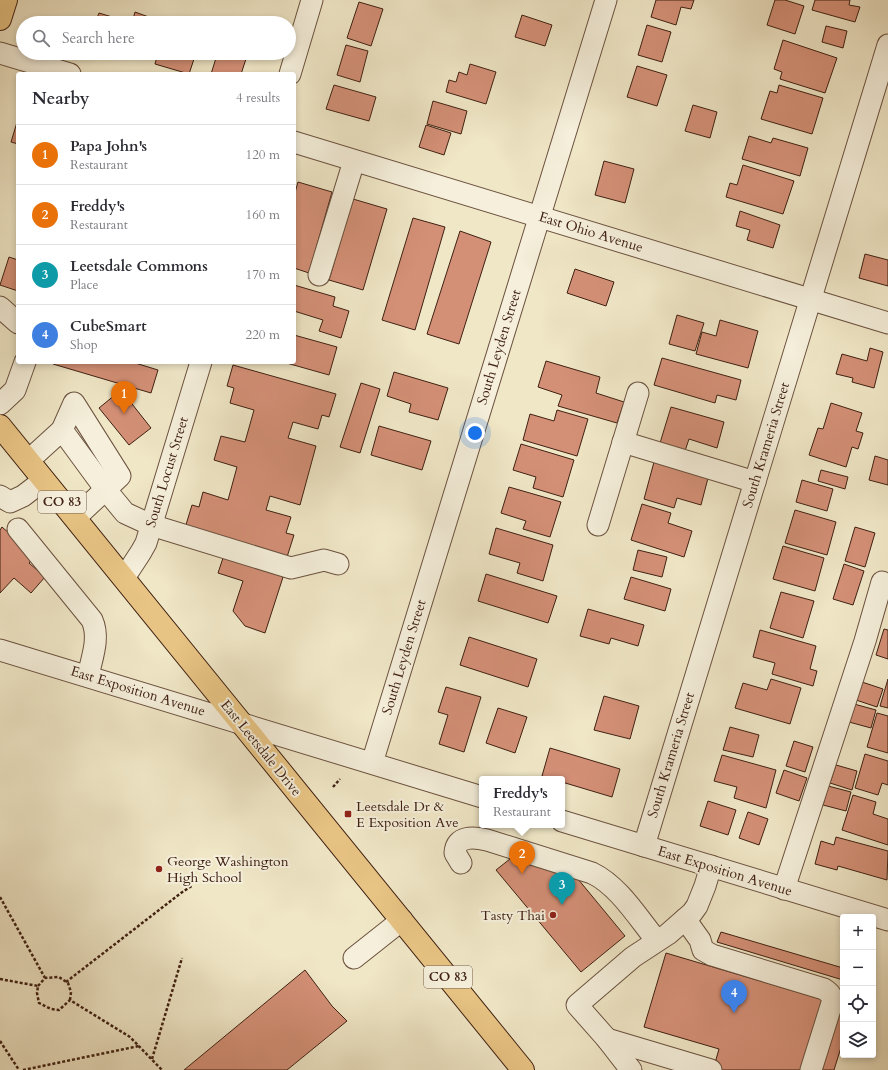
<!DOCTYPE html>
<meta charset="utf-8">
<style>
body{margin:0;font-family:Cardo,serif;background:#f7f7f7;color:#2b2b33}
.controls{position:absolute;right:12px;bottom:12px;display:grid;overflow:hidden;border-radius:4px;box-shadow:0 2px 6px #0003}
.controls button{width:36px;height:36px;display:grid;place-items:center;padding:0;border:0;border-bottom:1px solid #e1e1e2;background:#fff;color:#2b2b33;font:20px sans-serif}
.you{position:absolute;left:475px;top:433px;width:14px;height:14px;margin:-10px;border:3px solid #fff;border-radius:50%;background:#1a73e8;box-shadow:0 0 0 6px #1a73e833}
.badge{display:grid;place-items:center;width:26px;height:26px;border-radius:50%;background:#2563eb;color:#fff;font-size:13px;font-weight:700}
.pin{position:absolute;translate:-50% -33px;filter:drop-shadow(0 1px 2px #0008)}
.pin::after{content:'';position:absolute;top:21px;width:14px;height:12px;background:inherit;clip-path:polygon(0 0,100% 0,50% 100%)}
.popup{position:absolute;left:479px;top:776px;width:86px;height:52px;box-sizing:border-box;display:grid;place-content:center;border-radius:4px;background:#fff;filter:drop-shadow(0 1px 3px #0005);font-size:13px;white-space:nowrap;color:#7c7c81}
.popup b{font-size:15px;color:#2b2b33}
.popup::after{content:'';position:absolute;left:50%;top:100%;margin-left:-8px;border:8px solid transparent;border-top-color:#fff}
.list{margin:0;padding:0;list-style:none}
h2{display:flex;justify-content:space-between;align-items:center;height:52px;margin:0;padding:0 16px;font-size:17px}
h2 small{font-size:13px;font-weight:400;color:#7c7c81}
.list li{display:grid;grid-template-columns:26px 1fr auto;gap:12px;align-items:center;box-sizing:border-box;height:60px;padding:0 16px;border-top:1px solid #e1e1e2}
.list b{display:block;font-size:15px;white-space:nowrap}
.list p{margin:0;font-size:13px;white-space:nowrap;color:#7c7c81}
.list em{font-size:13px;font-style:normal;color:#7c7c81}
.icon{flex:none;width:22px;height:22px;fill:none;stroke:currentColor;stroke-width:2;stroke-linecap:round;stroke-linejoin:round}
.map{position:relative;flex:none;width:888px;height:1070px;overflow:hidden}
.search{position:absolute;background:#fff;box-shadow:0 2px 6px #0003;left:16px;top:16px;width:280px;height:44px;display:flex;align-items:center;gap:10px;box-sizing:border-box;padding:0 14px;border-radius:22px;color:#7c7c81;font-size:15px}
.panel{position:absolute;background:#fff;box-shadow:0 2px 6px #0003;left:16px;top:72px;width:280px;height:292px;border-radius:4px}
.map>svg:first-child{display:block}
</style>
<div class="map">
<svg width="888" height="1070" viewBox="0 0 888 1070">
<rect width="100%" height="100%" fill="#f0e7c7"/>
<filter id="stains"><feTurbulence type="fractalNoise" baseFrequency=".005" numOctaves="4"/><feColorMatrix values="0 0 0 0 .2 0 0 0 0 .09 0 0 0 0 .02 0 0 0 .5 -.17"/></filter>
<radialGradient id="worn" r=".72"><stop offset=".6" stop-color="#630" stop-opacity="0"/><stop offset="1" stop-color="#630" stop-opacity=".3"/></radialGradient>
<g fill="#d49077" stroke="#3f2012">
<path d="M656,0H694L691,9L681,7L676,25L651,17Z"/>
<path d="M775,0H785L804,6L795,34L767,25Z"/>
<path d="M815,0H850L849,5L860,7L855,22L812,10Z"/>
<path d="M359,2L383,9L371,46L347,38Z"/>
<path d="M135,12L157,20L156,23H95L99,13L132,23Z"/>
<path d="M522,15L552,25L545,46L515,37Z"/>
<path d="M243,17L263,23H241Z"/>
<path d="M647,25L671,32L662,62L638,55Z"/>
<path d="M826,26L847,31L843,48L822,42Z"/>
<path d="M783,40L837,58L825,93L780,79L782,72L774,69Z"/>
<path d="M346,45L368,51L360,82L337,75Z"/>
<path d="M158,53H196L189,74L155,64Z"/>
<path d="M224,53H248L241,74H211L216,58L222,59Z"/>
<path d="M470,64L496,72L486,104L446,92L449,80L456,82L459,72L467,75Z"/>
<path d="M637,66L667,75L657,106L627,97Z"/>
<path d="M334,85L376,97L369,121L326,109Z"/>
<path d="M779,85L823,98L812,134L761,119L770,91L777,93Z"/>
<path d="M433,101L467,111L461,134L427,124Z"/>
<path d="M693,105L717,112L710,138L685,131Z"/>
<path d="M18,119V144L11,142Z"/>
<path d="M426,125L451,133L444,155L419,147Z"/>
<path d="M749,136L771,143L773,138L808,148L800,176L742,159Z"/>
<path d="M604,161L634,169L625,203L595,195Z"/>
<path d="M743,165L794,181L783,214L726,197L730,183L737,185Z"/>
<path d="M298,182L332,192L309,273L294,268V196Z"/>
<path d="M353,199L387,209L363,290L329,280Z"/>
<path d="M740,211L780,225L773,248L747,240L750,230L736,226Z"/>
<path d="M413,218L445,227L415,330L382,320Z"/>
<path d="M460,231L491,242L459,344L427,334Z"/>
<path d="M865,254L888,260V286L859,278Z"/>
<path d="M9,257L18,260V291L0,285Z"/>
<path d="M575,269L614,282L606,306L567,293Z"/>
<path d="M294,285L335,297L333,306L349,311L341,338L319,331L323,320L294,311Z"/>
<path d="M677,315L704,323L695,351L669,344Z"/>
<path d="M720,320L758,331L748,368L696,354L702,332L716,336Z"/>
<path d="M294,335L337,347L329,375L283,362H294Z"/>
<path d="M870,348L883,352L874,388L852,382L853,378L836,374L842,354L867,361Z"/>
<path d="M662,358L741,380L736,400L717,395L715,403L654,385Z"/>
<path d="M546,361L600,377L596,393L624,402L617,423L558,406L562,395L538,387Z"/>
<path d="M54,362H132L158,370L151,393L53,364Z"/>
<path d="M233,365L336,394L329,417L322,415L318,429L293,422L288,438L316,446L300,505L270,496L266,510L291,517L286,533L294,535L287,557L185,528L192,505L199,507L203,492L228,500L237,467L214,460L221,436L245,442L254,410L230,403L234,388L227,386Z"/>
<path d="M394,372L448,388L438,420L409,412L411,404L387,396Z"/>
<path d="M361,383L380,389L360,453L340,447Z"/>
<path d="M121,390L151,428L129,445L99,408Z"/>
<path d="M831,403L862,413L856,431L863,433L858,449L852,447L846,467L809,455L818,428L823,429Z"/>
<path d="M671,407L724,422L717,448L689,439L685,451L660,443Z"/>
<path d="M557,410L588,419L577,456L523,440L530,414L554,421Z"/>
<path d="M379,426L431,441L422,470L371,455Z"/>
<path d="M521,444L574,460L563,497L533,488L536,477L513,470Z"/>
<path d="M875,456L888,460V485L869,480Z"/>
<path d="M654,462L708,478L701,505L677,498L674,508L644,499Z"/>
<path d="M821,470L848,477L845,489L818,481Z"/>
<path d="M802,480L833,489L827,511L796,502Z"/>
<path d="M509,487L561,502L550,537L523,529L526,521L501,513Z"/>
<path d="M642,504L671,513L668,523L692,531L684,557L631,540Z"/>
<path d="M795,510L836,522L827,555L785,543Z"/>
<path d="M2,527L35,556L29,563L45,577L31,593L14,578L0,593V530Z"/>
<path d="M855,527L875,533L865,567L845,561Z"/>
<path d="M496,528L553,545L543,581L517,573L520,563L489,554Z"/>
<path d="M783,546L824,558L815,591L773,579Z"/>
<path d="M638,550L667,557L662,577L633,570Z"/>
<path d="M224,555L284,574L265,633L245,626L233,611L243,581L218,573Z"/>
<path d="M844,564L864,571L853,605L833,599Z"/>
<path d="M486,574L557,596L548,623L478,601Z"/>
<path d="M631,577L671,589L665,611L624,599Z"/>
<path d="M781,592L814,601L803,638L770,628Z"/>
<path d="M588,609L644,625L638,646L611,638L609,644L580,636Z"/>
<path d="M884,629L888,630V659L876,655Z"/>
<path d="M760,630L816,646L810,669L817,671L813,686L772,674L775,663L753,657Z"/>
<path d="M469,637L537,659L528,687L460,665Z"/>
<path d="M771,679L801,688L790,724L735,708L743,683L767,690Z"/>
<path d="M888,679V708L880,706Z"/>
<path d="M862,682L883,689L877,707L856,700Z"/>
<path d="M446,687L481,697L464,752L439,744L448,715L438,712Z"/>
<path d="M604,696L639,706L630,739L594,730Z"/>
<path d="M854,704L876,710L871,728L849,722Z"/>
<path d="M498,708L527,717L515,753L486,743Z"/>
<path d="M877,713L888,716V753L867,747Z"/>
<path d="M730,727L759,735L753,757L723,750Z"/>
<path d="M794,741L813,747L805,772L786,766Z"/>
<path d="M550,748L620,769L612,797L562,782V779H552L542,776Z"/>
<path d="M865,754L888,761V785L882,783L878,795L855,788Z"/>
<path d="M722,755L776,770L766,808L734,798L737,787L714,781Z"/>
<path d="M836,765L857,771L852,790L830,783Z"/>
<path d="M784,770L807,778L799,801L776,793Z"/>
<path d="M828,786L851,792L846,811L823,805Z"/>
<path d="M853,795L876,802L873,814L888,819V845L842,830Z"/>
<path d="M708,801L736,810L728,835L700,826Z"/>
<path d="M748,812L768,819L759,845L739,838Z"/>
<path d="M836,837L888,851L887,880L838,866L837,870L815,864L821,841L834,845Z"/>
<path d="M515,855L573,873L625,936L581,972L496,870Z"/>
<path d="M721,932L843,968V980L717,942Z"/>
<path d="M666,953L824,1000L803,1070H713L719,1049L644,1027Z"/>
<path d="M305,970L332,1006L347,1021L287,1070H184Z"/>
<path d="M843,1003V1041L834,1070H822Z"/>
</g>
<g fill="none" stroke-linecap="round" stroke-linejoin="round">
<defs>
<g id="minor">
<path d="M0,53L70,74"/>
<path d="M290,74L312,0"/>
<path d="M294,142L888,323"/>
<path d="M319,275L354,161"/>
<path d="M0,307L18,323"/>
<path d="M0,404L15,390L25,362"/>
<path d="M62,430L106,490L125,513L151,525L291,568L324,560L338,564"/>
<path d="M623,442L755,482"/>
<path d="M28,461L62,430L74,403L120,476L75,518"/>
<path d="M0,496L10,502L23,496L44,480"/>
<path d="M598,525L638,393"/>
<path d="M18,529L92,620C100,638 92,657 88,676"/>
<path d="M124,578L141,552L146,543L201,362"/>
<path d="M0,650L482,797"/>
<path d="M372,763L606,0"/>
<path d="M562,821L888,920"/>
<path d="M644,846L888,45"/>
<path d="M461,863L455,853C456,835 474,837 487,840L592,873C619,886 638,918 657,941"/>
<path d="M784,889L865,641L882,582"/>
<path d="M685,919L700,940L703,950L712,955L824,989C830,993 833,996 832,1003L811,1070"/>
<path d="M354,958L402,920"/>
<path d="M607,1039L711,1070"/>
<path d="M631,1070L607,1039L577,1005L633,957L668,934L692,913L697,906L705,886L711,866"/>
</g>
<g id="major">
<path d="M0,19L6,0"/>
<path d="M0,426L523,1070"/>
</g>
</defs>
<use href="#minor" stroke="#6b523f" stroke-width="23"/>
<use href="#major" stroke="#3f2012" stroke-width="24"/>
<g stroke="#3f2012" stroke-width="2.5" stroke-dasharray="3 2" stroke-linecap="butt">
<path d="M333,787L340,779"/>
<path d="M0,897L45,978"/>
<path d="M0,979L38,986L37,993L39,1003L51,1009L59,1010L70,1000L130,1037L162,1070"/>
<path d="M66,982L181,893L193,885"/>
<path d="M38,986L45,978L59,977L68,983L71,992L70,1000"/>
<path d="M0,1041L19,1070"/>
<path d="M152,1059L182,958"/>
<path d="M23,1070L139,1046"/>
</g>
<use href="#minor" stroke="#f5efdb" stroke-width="21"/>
<use href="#major" stroke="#e8c484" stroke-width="22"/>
</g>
<g fill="#8f2418" stroke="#f5efdb" stroke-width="1.5">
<rect x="344" y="810" width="8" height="8" rx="2"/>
<circle cx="159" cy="869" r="4"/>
<circle cx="553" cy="915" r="4"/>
</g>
<g text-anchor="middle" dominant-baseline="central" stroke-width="4" stroke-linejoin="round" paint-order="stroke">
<g fill="#f5efdb" stroke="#765e4e" stroke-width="1">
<rect x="38" y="491" width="48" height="22" rx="3"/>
<rect x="424" y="966" width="48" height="22" rx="3"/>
</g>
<g font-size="13" font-weight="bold" fill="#3f2012">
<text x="62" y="502">CO 83</text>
<text x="448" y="977">CO 83</text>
</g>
<g font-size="14" fill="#3f2012" stroke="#f5efdb">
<text transform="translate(591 232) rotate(17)">East Ohio Avenue</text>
<text transform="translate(499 347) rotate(-73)">South Leyden Street</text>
<text transform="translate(766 445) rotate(-73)">South Krameria Street</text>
<text transform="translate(167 472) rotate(-73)">South Locust Street</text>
<text transform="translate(404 657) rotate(-73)">South Leyden Street</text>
<text transform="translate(138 691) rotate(17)">East Exposition Avenue</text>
<text transform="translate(261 748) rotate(51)">East Leetsdale Drive</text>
<text transform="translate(671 755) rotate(-73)">South Krameria Street</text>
<text transform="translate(725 871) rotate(17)">East Exposition Avenue</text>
</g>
<g font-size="14" fill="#3f2012" stroke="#f5efdb" text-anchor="start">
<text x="356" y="806">Leetsdale Dr &amp;<tspan x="356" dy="16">E Exposition Ave</tspan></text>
<text x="167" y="861">George Washington<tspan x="167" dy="16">High School</tspan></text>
<text x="545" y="915" text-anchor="end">Tasty Thai</text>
</g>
</g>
<rect width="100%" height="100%" filter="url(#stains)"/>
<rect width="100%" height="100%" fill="url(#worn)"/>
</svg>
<div class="controls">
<button>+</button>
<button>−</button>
<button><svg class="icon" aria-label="locate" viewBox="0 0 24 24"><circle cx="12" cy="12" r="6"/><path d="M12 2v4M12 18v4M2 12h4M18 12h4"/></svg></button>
<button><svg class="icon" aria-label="layers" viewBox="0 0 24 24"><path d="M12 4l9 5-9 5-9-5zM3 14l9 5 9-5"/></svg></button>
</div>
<div class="you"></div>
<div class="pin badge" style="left:124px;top:414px;background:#e8710a">1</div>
<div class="pin badge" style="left:522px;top:874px;background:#e8710a">2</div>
<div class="popup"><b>Freddy's</b>Restaurant</div>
<div class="pin badge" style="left:562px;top:905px;background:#0f9aa8">3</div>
<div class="pin badge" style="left:734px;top:1013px;background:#3f7fe0">4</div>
<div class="search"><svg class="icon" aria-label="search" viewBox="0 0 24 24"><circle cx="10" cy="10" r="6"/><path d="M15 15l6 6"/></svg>Search here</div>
<section class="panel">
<h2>Nearby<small>4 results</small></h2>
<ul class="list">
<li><span class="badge" style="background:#e8710a">1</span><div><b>Papa John's</b><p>Restaurant</p></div><em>120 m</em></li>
<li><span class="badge" style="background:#e8710a">2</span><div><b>Freddy's</b><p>Restaurant</p></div><em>160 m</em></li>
<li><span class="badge" style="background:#0f9aa8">3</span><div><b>Leetsdale Commons</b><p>Place</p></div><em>170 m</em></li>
<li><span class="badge" style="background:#3f7fe0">4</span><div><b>CubeSmart</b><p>Shop</p></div><em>220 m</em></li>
</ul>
</section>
</div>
